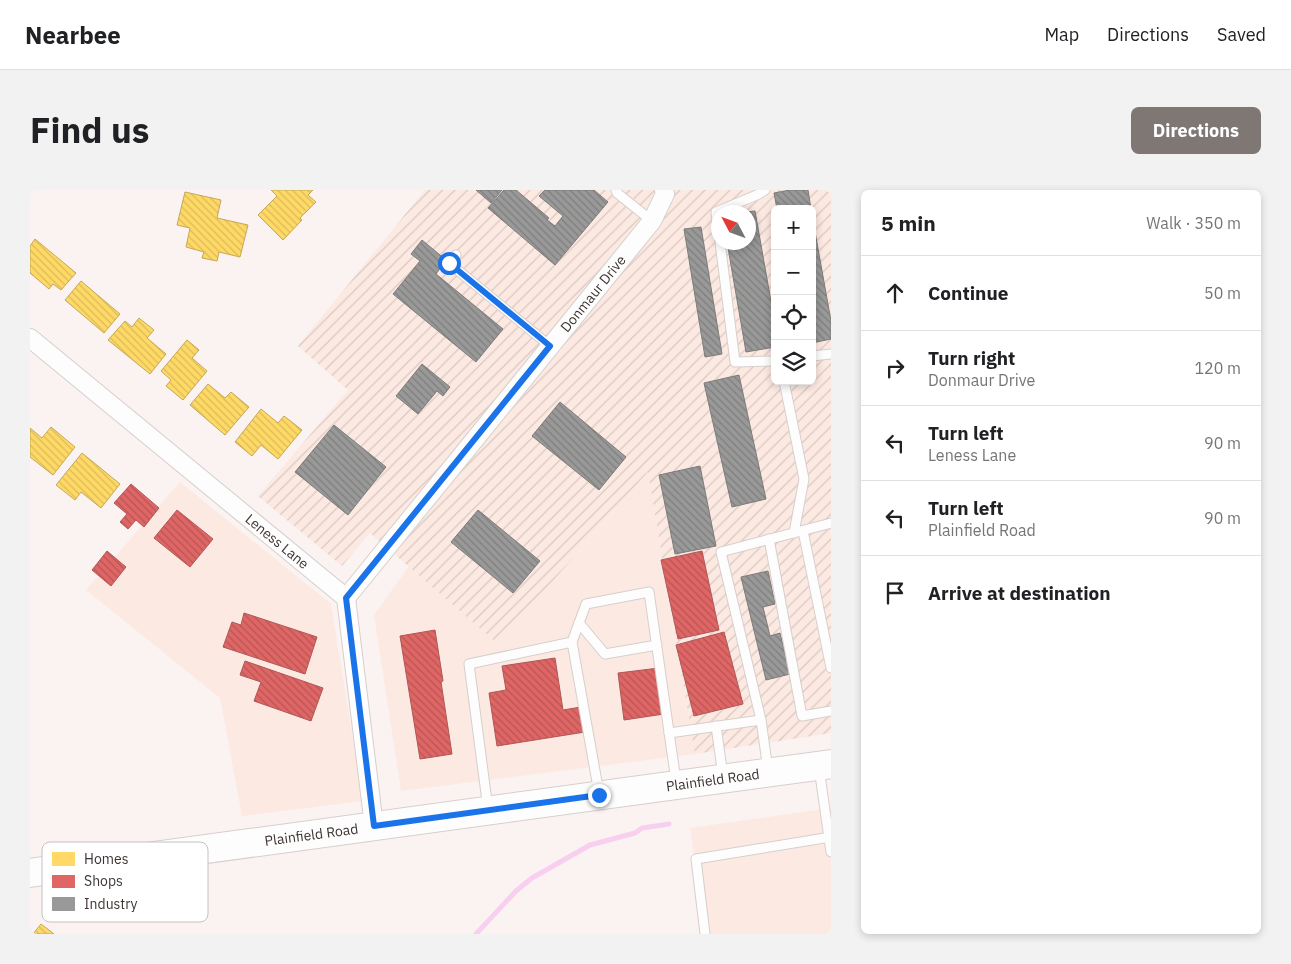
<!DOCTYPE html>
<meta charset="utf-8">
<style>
body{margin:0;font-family:"IBM Plex Sans",sans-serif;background:#f2f2f2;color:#202124}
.controls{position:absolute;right:15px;top:15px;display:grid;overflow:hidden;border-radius:8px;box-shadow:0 2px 8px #0003}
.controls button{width:45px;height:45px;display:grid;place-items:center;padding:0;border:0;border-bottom:1px solid #e0e0e0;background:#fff;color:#202124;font:25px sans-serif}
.compass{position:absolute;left:681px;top:15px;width:45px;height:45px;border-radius:50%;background:#fff;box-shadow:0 2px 8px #0003;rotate:311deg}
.stop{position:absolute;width:15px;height:15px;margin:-11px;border:4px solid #1a73e8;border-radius:50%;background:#fff}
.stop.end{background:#1a73e8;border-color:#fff;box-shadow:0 1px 5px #0008}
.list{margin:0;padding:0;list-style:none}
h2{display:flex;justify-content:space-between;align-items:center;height:65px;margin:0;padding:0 20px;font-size:21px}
h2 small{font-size:16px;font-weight:400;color:#757577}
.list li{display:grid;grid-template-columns:32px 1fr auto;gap:15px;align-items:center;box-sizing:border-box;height:75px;padding:0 20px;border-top:1px solid #e0e0e0}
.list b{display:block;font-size:19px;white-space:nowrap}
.list p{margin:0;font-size:16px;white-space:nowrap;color:#757577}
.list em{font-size:16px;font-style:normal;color:#757577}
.icon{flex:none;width:28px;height:28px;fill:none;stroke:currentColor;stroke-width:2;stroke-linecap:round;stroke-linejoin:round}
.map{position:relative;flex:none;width:801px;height:744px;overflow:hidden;border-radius:8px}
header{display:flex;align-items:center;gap:30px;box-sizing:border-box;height:70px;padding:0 25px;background:#fff;border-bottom:1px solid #e0e0e0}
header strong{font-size:24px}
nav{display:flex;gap:28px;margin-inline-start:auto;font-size:18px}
.intro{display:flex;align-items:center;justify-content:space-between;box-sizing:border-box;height:120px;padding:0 30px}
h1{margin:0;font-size:35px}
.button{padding:12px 22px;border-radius:8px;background:#7e7774;color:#fff;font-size:18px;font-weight:700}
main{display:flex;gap:30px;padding:0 30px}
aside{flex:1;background:#fff;border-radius:8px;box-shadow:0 2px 8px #0003}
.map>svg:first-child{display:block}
</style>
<header>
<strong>Nearbee</strong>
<nav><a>Map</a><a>Directions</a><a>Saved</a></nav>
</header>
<div class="intro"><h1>Find us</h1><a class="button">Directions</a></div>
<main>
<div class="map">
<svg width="801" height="744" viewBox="0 0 801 744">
<defs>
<pattern id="industrial-furrows" width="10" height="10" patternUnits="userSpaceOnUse" patternTransform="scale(1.25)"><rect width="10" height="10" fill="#fce9e2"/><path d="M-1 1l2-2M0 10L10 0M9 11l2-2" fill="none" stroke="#d9c8c2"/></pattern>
<pattern id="homes-back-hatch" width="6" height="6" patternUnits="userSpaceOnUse" patternTransform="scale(1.25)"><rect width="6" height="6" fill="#ffd966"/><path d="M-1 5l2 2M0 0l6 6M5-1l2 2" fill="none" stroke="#dbbb59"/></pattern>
<pattern id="shops-back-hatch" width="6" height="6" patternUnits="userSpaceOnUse" patternTransform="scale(1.25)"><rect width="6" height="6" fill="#e06666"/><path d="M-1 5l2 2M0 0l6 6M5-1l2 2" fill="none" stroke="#b75555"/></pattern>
<pattern id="industry-back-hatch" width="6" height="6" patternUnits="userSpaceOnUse" patternTransform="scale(1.25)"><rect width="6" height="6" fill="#999"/><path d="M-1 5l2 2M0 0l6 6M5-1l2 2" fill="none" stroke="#7e7e7d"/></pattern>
</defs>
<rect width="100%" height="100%" fill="#faf3f1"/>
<g fill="#fce9e2">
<path d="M618,282L665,564L371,601L344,425L379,376L468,454Z"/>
<path d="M150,292L301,414L333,611L212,626L190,508L56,400Z"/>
<path d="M801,618V744H676L660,638Z"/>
</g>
<path fill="url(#industrial-furrows)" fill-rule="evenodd" d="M395,0H606L607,1L608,0H801V543L665,564L618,282L468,454L340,343L312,376L228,306L318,200L268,156ZM745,19H782V191H745ZM688,22H718V52H688Z"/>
<g fill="url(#homes-back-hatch)" stroke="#c4a856">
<path d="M241,0H283L278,5L286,12L270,28L272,30L253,50L228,25L247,6Z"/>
<path d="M155,2L191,10L187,28L218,35L210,67L189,62L187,71L172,68L174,62L156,57L160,38L147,35Z"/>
<path d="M5,49L46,83L31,100L23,94L19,99L0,83V56Z"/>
<path d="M51,91L90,124L74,143L35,110Z"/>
<path d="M109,128L124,140L117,148L136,164L120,184L78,150L95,131L102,137Z"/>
<path d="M157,150L169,160L162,168L177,181L153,210L136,196L141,190L131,181Z"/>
<path d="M178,194L195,208L201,202L219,217L195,245L160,215Z"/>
<path d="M231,219L248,233L254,226L272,240L248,269L231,255L222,266L205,252Z"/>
<path d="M21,237L45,257L23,285L0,267V238L12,248Z"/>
<path d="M52,263L90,294L71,318L51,302L45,310L26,295Z"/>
<path d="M11,734L24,744H3Z"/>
</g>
<g fill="url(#shops-back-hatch)" stroke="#af5756">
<path d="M101,294L129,318L114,337L106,330L98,339L90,332L97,324L84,313Z"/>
<path d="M147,320L183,349L160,377L124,348Z"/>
<path d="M77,361L96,377L81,396L62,380Z"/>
<path d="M672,361L689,440L648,449L631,370Z"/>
<path d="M214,423L287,447L275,484L193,457L202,432L211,435Z"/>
<path d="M405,440L413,491L411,492L422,564L390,569L370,446Z"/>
<path d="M694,442L713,514L664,526L646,455Z"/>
<path d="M525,468L533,520L551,517L555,542L467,556L459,503L476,500L472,476Z"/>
<path d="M215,471L293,498L281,531L224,511L231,492L210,485Z"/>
<path d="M629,478L634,524L594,530L588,483Z"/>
</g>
<g fill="url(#industry-back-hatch)" stroke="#7d7b7a">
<path d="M446,0H472L461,13Z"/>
<path d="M474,0H486L519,28L517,30L525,36L533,26L509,6L515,0H564L578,12L525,75L458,18Z"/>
<path d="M760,0H778L781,19H747L744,3Z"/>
<path d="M725,21L745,134V157L716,162L697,52H718V22H715Z"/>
<path d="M782,25L801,131V149L782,153Z"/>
<path d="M671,37L692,164L675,167L654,39Z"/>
<path d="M392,50L416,70L406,84L473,139L446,172L363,104L390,71L381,64Z"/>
<path d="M392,174L420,197L413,206L407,201L388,224L366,206Z"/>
<path d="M709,185L736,309L702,317L674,193Z"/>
<path d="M530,212L596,267L569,300L502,246Z"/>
<path d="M304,235L356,277L318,325L265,282Z"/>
<path d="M670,276L686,356L645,364L629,285Z"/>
<path d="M448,320L510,371L483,403L421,352Z"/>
<path d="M738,381L745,414L733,417L740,446L750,443L760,484L736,490L711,387Z"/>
</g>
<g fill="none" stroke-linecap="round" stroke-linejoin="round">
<path stroke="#f8cfef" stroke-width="5" d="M446,744L486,701L502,688L560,655L605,643L612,638L639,634"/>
<defs>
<g id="service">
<path d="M586,0L587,3L622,31"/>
<path d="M688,42L686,22L729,4L735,0"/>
<path d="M690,52L705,172L745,171"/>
<path d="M426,65L419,73L520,156"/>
<path d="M782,166L801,164"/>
<path d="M754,191L774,289L764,343"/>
<path d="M773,341L801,478"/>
<path d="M739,349L772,526L801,521"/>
<path d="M549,433L575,464L627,455"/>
<path d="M542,452L556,414L619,402L646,591"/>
<path d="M686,536L693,586"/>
<path d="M639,543L731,530"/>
<path d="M789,578L801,662"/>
<path d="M738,580L731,530L691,362L801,333"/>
<path d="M458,619L439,474L542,452L569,603"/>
<path d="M675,744L666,669L801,647"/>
</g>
<g id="minor">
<path id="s1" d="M0,148L316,408L344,636"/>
<path id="s2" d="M316,408L622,31L635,4L634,0"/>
</g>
<g id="primary">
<path id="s3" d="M0,683L801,574"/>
</g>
</defs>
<use href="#service" stroke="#d6cfcc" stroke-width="11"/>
<use href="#minor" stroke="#d6cfcc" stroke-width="20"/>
<use href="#primary" stroke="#d6cfcc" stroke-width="30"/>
<use href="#service" stroke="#fefdfd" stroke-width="9"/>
<use href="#minor" stroke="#fefdfd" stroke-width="18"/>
<use href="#primary" stroke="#fefdfd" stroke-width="28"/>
</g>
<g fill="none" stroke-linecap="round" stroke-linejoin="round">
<path stroke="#1a73e8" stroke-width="6" d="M419,73L520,156L316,408L344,636L569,605"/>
</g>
<g text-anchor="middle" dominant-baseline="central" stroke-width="5" stroke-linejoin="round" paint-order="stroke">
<g font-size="14" fill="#3c3431" stroke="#fff">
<text stroke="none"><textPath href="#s2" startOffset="392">Donmaur Drive</textPath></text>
<text stroke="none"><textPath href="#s1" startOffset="320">Leness Lane</textPath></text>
<text stroke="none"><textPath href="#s3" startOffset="689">Plainfield Road</textPath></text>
<text stroke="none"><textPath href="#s3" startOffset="284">Plainfield Road</textPath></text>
</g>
</g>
<rect x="12" y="652" width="166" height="80" rx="8" fill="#fff" stroke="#c4c2c1" stroke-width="1"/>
<rect x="22" y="662" width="23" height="14" fill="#ffd966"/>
<rect x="22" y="685" width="23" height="13" fill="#e06666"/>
<rect x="22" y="707" width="23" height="14" fill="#999"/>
<g font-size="14" fill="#3c3431">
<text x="54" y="674">Homes</text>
<text x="54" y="696">Shops</text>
<text x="54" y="719">Industry</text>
</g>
</svg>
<div class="controls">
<button>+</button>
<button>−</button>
<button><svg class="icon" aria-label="locate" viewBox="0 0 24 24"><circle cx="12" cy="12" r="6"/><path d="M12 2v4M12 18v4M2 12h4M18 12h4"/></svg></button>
<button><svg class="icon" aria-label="layers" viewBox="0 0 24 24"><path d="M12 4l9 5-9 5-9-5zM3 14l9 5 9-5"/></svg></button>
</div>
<svg class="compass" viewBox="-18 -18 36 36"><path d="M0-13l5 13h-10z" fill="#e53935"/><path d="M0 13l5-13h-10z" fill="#757577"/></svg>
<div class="stop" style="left:419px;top:73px"></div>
<div class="stop end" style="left:569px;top:605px"></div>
</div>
<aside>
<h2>5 min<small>Walk · 350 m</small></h2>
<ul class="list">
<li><svg class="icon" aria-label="ahead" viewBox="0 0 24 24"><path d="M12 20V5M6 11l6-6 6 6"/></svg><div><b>Continue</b></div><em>50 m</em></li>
<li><svg class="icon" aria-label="right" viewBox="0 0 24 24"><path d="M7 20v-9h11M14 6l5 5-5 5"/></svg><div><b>Turn right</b><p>Donmaur Drive</p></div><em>120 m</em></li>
<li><svg class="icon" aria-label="left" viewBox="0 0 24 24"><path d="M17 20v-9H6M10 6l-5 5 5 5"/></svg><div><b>Turn left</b><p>Leness Lane</p></div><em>90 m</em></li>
<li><svg class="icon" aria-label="left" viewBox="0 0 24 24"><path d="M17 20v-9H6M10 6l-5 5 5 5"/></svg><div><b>Turn left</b><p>Plainfield Road</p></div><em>90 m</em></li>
<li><svg class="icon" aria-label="arrive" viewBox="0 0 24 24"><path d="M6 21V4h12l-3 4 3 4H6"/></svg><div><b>Arrive at destination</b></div></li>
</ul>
</aside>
</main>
